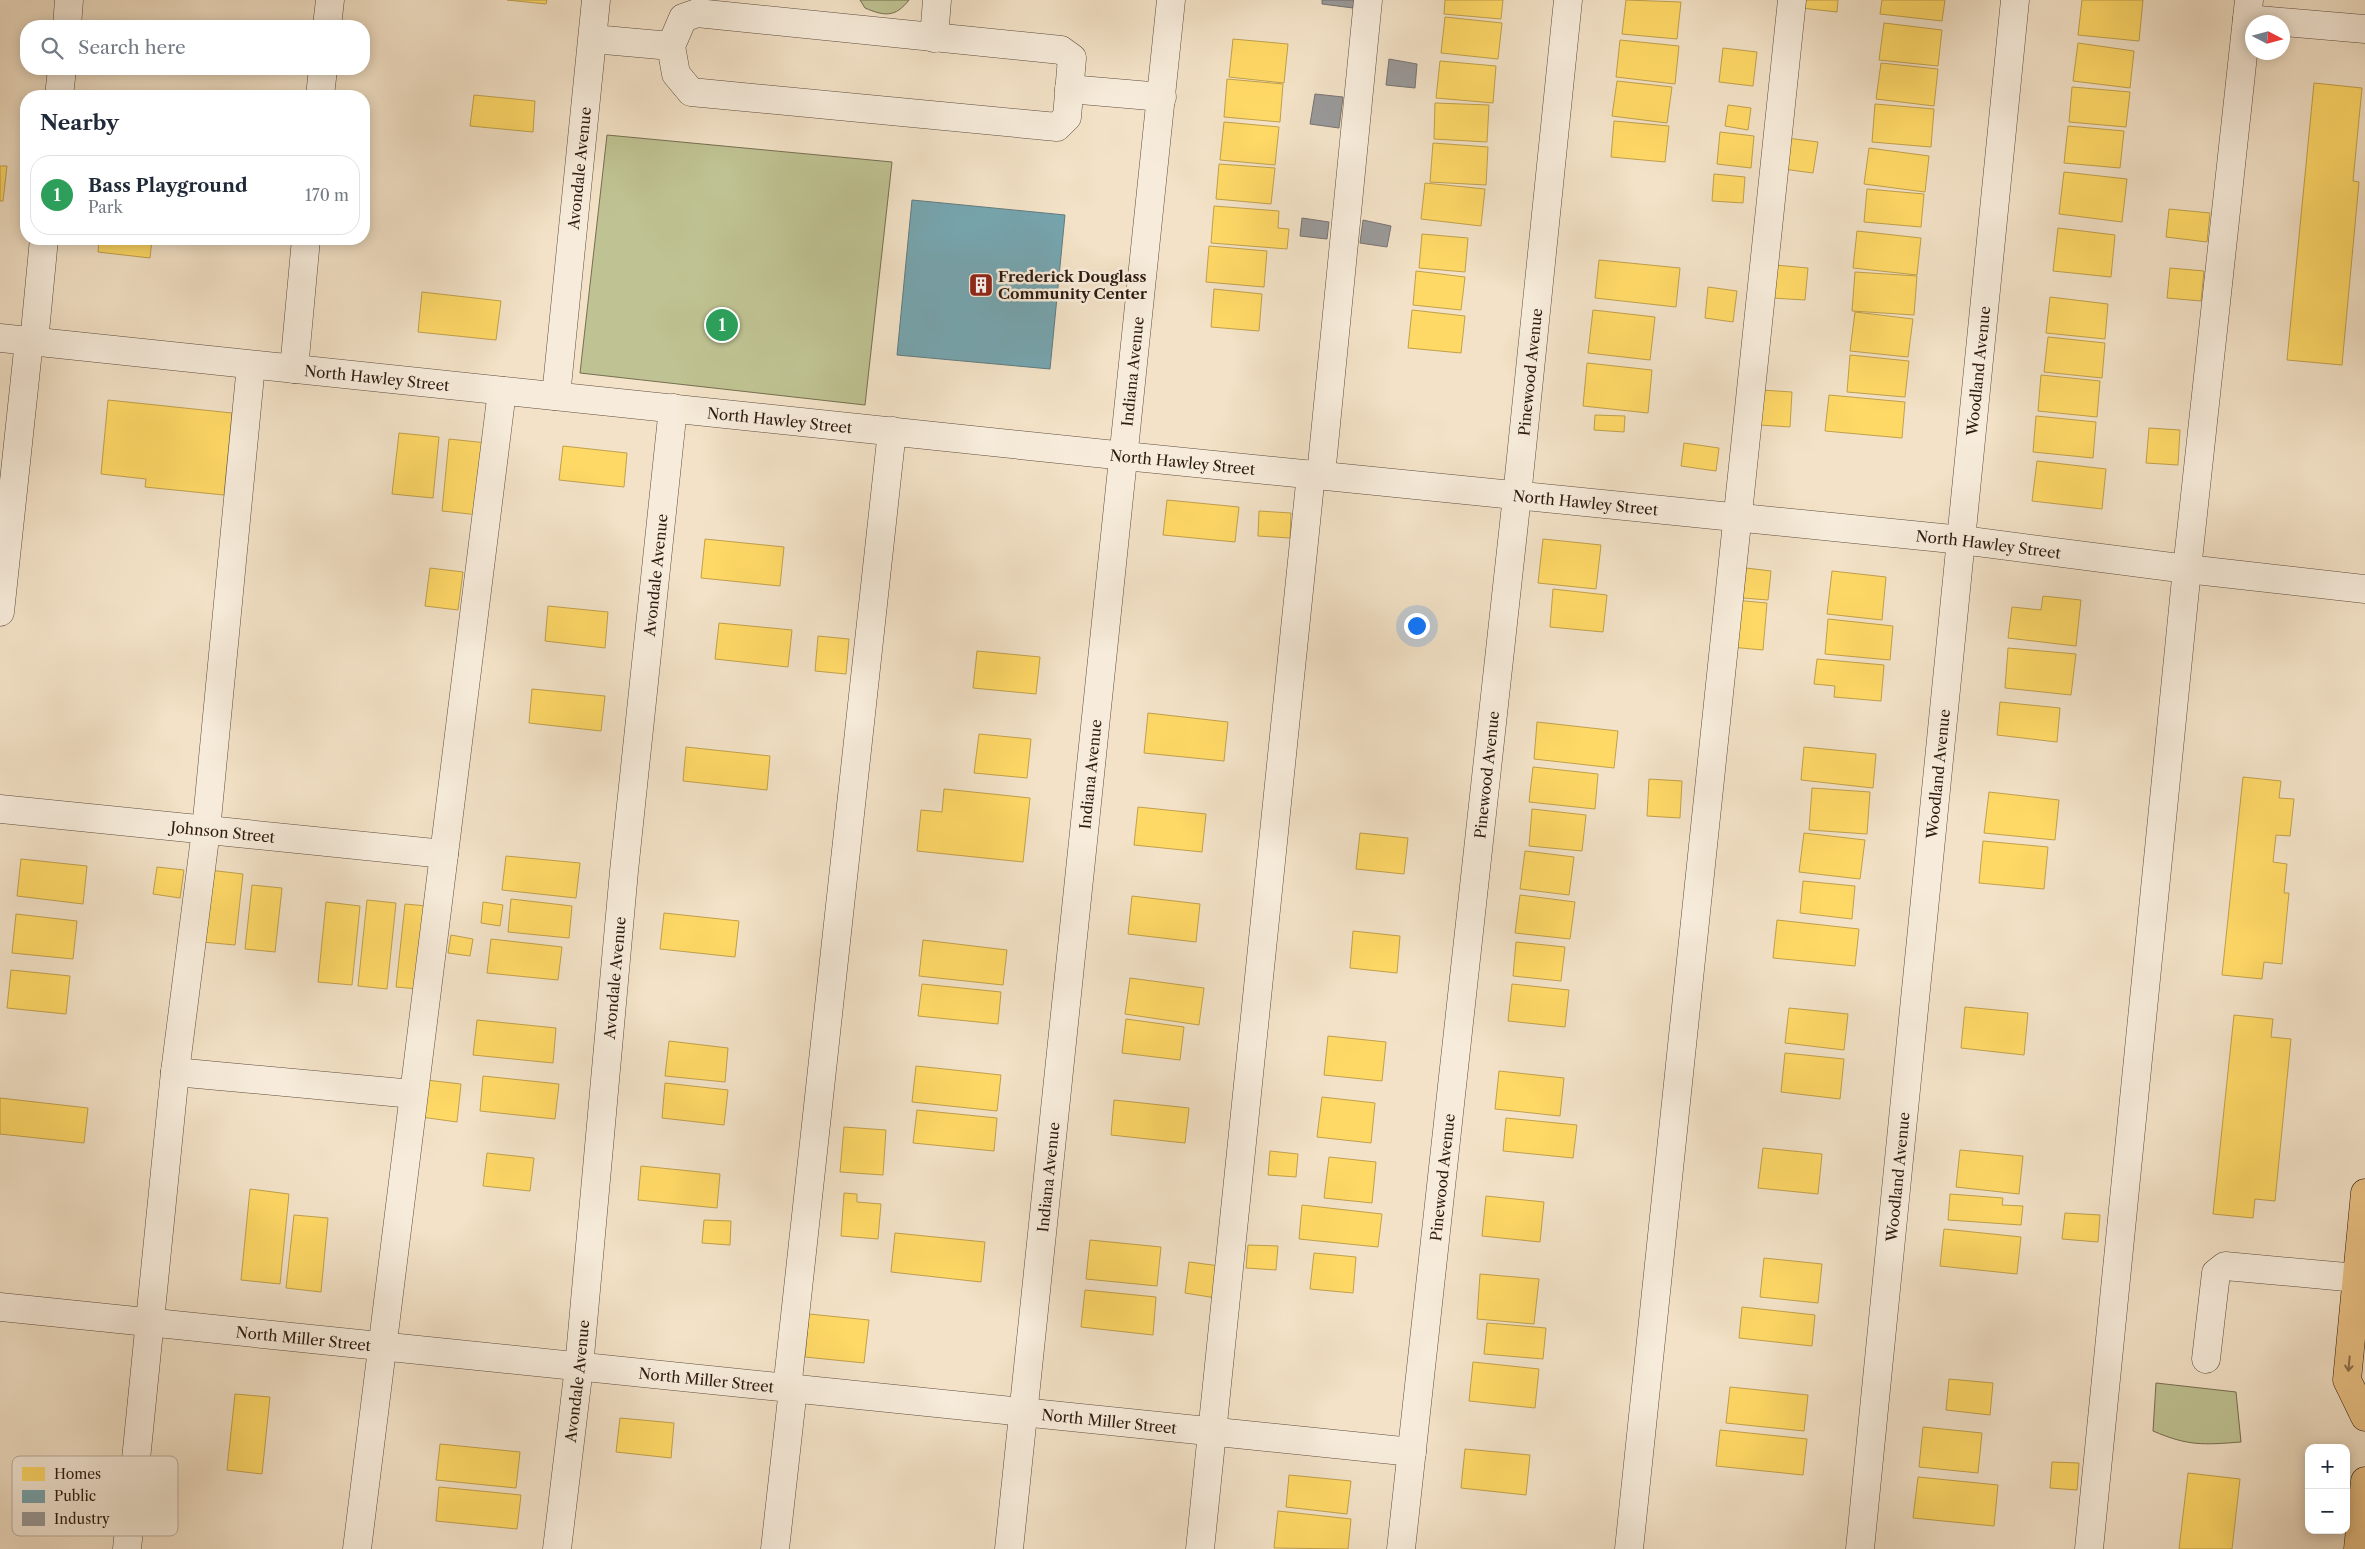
<!DOCTYPE html>
<meta charset="utf-8">
<style>
body{margin:0;font-family:"Libre Caslon Text",serif;background:#f6f6f7;color:#1f2937}
.controls{position:absolute;right:15px;bottom:15px;display:grid;overflow:hidden;border-radius:10px;box-shadow:0 2px 12px #0003}
.controls button{width:45px;height:45px;display:grid;place-items:center;padding:0;border:0;border-bottom:1px solid #e0e1e3;background:#fff;color:#1f2937;font:25px sans-serif}
.compass{position:absolute;left:2245px;top:15px;width:45px;height:45px;border-radius:50%;background:#fff;box-shadow:0 2px 12px #0003;rotate:96deg}
.you{position:absolute;left:1416px;top:625px;width:18px;height:18px;margin:-12px;border:4px solid #fff;border-radius:50%;background:#1a73e8;box-shadow:0 0 0 8px #1a73e833}
.badge{display:grid;place-items:center;width:32px;height:32px;border-radius:50%;background:#8f2418;color:#fff;font-size:16px;font-weight:700}
.pin{position:absolute;translate:-50% -50%;border:2px solid #fff;box-shadow:0 1px 5px #0006}
.list{margin:0;padding:0;list-style:none}
h2{display:flex;justify-content:space-between;align-items:center;height:65px;margin:0;padding:0 20px;font-size:21px}
h2 small{font-size:16px;font-weight:400;color:#747a83}
.list li{display:grid;grid-template-columns:32px 1fr auto;gap:15px;align-items:center;box-sizing:border-box;height:80px;margin:0 10px 10px;padding:0 10px;border:1px solid #e0e1e3;border-radius:20px}
.list b{display:block;font-size:19px;white-space:nowrap}
.list p{margin:0;font-size:16px;white-space:nowrap;color:#747a83}
.list em{font-size:16px;font-style:normal;color:#747a83}
.icon{flex:none;width:28px;height:28px;fill:none;stroke:currentColor;stroke-width:2;stroke-linecap:round;stroke-linejoin:round}
.map{position:relative;flex:none;width:2365px;height:1549px;overflow:hidden}
.search{position:absolute;background:#fff;box-shadow:0 2px 12px #0003;left:20px;top:20px;width:350px;height:55px;display:flex;align-items:center;gap:12px;box-sizing:border-box;padding:0 18px;border-radius:20px;color:#747a83;font-size:19px}
.panel{position:absolute;background:#fff;box-shadow:0 2px 12px #0003;left:20px;top:90px;width:350px;height:155px;border-radius:20px}
.map>svg:first-child{display:block}
</style>
<div class="map">
<svg width="2365" height="1549" viewBox="0 0 2365 1549">
<rect width="100%" height="100%" fill="#f3e2c7"/>
<filter id="stains"><feTurbulence type="fractalNoise" baseFrequency=".004" numOctaves="4"/><feColorMatrix values="0 0 0 0 .2 0 0 0 0 .09 0 0 0 0 .02 0 0 0 .5 -.17"/></filter>
<radialGradient id="worn" r=".72"><stop offset=".6" stop-color="#630" stop-opacity="0"/><stop offset="1" stop-color="#630" stop-opacity=".3"/></radialGradient>
<g fill="#bfc292" stroke="#766e51">
<path d="M860,0H909C895,18 884,16 865,8Z"/>
<path d="M607,135L892,162L865,405L580,373Z"/>
<path d="M2156,1383L2236,1392L2241,1442C2203,1445 2188,1446 2153,1431Z"/>
</g>
<g fill="#ffd966" stroke="#c0a04c">
<path d="M507,0H547L546,4Z"/>
<path d="M1445,0H1503L1501,19L1444,14Z"/>
<path d="M1626,0L1681,2L1677,39L1622,34Z"/>
<path d="M1802,0H1838L1837,12L1801,8Z"/>
<path d="M1882,0H1945L1942,21L1880,14Z"/>
<path d="M2082,0H2143L2139,41L2078,35Z"/>
<path d="M1445,17L1502,23L1498,59L1441,53Z"/>
<path d="M1884,23L1942,30L1938,66L1879,60Z"/>
<path d="M1233,39L1288,44L1284,83L1229,77Z"/>
<path d="M1620,40L1679,46L1675,84L1616,77Z"/>
<path d="M2078,43L2134,51L2130,88L2073,81Z"/>
<path d="M1723,48L1757,52L1753,86L1719,82Z"/>
<path d="M1440,61L1496,66L1493,103L1436,98Z"/>
<path d="M1881,63L1938,69L1934,106L1876,99Z"/>
<path d="M1227,79L1283,84L1280,122L1224,117Z"/>
<path d="M1617,81L1672,87L1667,123L1612,116Z"/>
<path d="M2314,83L2362,88L2353,181L2359,182L2342,365L2287,360Z"/>
<path d="M2072,87L2130,92L2126,127L2069,122Z"/>
<path d="M474,95L535,101L533,132L470,126Z"/>
<path d="M1435,103L1489,105L1487,142L1434,139Z"/>
<path d="M1875,104L1934,109L1931,147L1872,142Z"/>
<path d="M1728,105L1751,108L1748,130L1725,126Z"/>
<path d="M1614,121L1669,126L1665,162L1611,157Z"/>
<path d="M1224,122L1279,127L1275,165L1220,160Z"/>
<path d="M2068,126L2124,131L2120,168L2064,163Z"/>
<path d="M1720,132L1754,136L1751,168L1717,164Z"/>
<path d="M1787,138L1818,142L1813,173L1783,169Z"/>
<path d="M1433,143L1488,147L1486,185L1430,182Z"/>
<path d="M1869,148L1929,156L1925,192L1864,184Z"/>
<path d="M1219,164L1275,168L1271,204L1216,199Z"/>
<path d="M0,166H7L3,201H0Z"/>
<path d="M2064,172L2127,179L2122,222L2059,214Z"/>
<path d="M1714,174L1745,177L1743,203L1712,201Z"/>
<path d="M1425,183L1485,189L1481,226L1421,219Z"/>
<path d="M1867,189L1924,194L1921,227L1864,222Z"/>
<path d="M1214,206L1279,211L1278,228L1289,229L1287,249L1211,243Z"/>
<path d="M2169,209L2210,213L2207,242L2166,237Z"/>
<path d="M2058,228L2115,235L2111,277L2053,271Z"/>
<path d="M1857,231L1921,238L1917,275L1853,268Z"/>
<path d="M1422,234L1468,238L1465,272L1419,268Z"/>
<path d="M99,239H152L150,258L98,252Z"/>
<path d="M1209,246L1267,251L1264,287L1206,282Z"/>
<path d="M1599,260L1680,268L1676,307L1595,298Z"/>
<path d="M1775,265L1808,268L1805,300L1772,298Z"/>
<path d="M2170,268L2204,271L2201,301L2167,298Z"/>
<path d="M1416,271L1465,277L1461,310L1413,305Z"/>
<path d="M1855,272L1917,276L1914,315L1852,311Z"/>
<path d="M1708,287L1737,291L1733,322L1705,318Z"/>
<path d="M1214,289L1262,294L1259,331L1211,327Z"/>
<path d="M422,292L501,301L496,340L418,332Z"/>
<path d="M2050,297L2108,304L2105,339L2046,333Z"/>
<path d="M1412,310L1465,316L1461,353L1408,348Z"/>
<path d="M1593,310L1655,317L1650,360L1588,353Z"/>
<path d="M1855,312L1913,319L1908,357L1850,351Z"/>
<path d="M2048,337L2105,343L2102,378L2044,372Z"/>
<path d="M1850,355L1909,361L1905,397L1847,392Z"/>
<path d="M1587,363L1652,370L1648,413L1583,406Z"/>
<path d="M2041,375L2100,381L2097,417L2038,411Z"/>
<path d="M1762,390L1792,392L1790,427L1760,425Z"/>
<path d="M1829,395L1905,402L1902,438L1825,431Z"/>
<path d="M108,400L232,413L224,495L145,487L146,479L101,474Z"/>
<path d="M1595,415L1625,416L1624,432L1594,430Z"/>
<path d="M2036,416L2096,422L2093,458L2033,452Z"/>
<path d="M2149,428L2180,430L2178,465L2146,463Z"/>
<path d="M399,433L439,437L433,498L392,494Z"/>
<path d="M449,439L487,443L479,515L442,511Z"/>
<path d="M1684,443L1719,448L1716,471L1681,466Z"/>
<path d="M563,446L627,453L624,487L559,480Z"/>
<path d="M2037,461L2106,469L2102,509L2032,501Z"/>
<path d="M1167,500L1239,507L1235,542L1163,535Z"/>
<path d="M1259,511L1291,513L1290,538L1258,536Z"/>
<path d="M705,539L784,547L780,586L701,578Z"/>
<path d="M1543,539L1601,545L1596,589L1538,583Z"/>
<path d="M430,568L463,572L458,610L425,606Z"/>
<path d="M1746,568L1771,571L1768,600L1743,598Z"/>
<path d="M1832,571L1886,577L1882,620L1827,614Z"/>
<path d="M1553,589L1607,595L1603,632L1550,627Z"/>
<path d="M2043,596L2081,600L2076,646L2008,638L2012,607L2041,610Z"/>
<path d="M1734,600L1767,603L1763,650L1730,647Z"/>
<path d="M548,606L608,612L605,648L545,641Z"/>
<path d="M1828,619L1893,626L1890,660L1825,654Z"/>
<path d="M719,623L792,630L788,667L715,659Z"/>
<path d="M818,636L849,639L846,674L815,671Z"/>
<path d="M2008,648L2076,654L2071,695L2005,688Z"/>
<path d="M977,651L1040,657L1036,694L973,688Z"/>
<path d="M1817,659L1884,665L1881,701L1834,697L1835,686L1814,684Z"/>
<path d="M532,689L605,696L601,731L529,723Z"/>
<path d="M2000,702L2060,708L2057,742L1997,735Z"/>
<path d="M1148,713L1228,722L1224,761L1144,753Z"/>
<path d="M1537,722L1618,731L1614,768L1534,759Z"/>
<path d="M979,734L1031,739L1027,778L974,773Z"/>
<path d="M686,747L770,756L767,790L683,781Z"/>
<path d="M1804,747L1876,754L1873,788L1801,780Z"/>
<path d="M1533,767L1598,774L1595,809L1529,802Z"/>
<path d="M2243,777L2281,781L2279,798L2294,799L2290,836L2276,835L2273,862L2287,864L2284,893H2289L2282,964L2264,962L2262,979L2222,975Z"/>
<path d="M1649,779L1682,781L1680,818L1647,816Z"/>
<path d="M1812,788L1870,792L1867,834L1809,830Z"/>
<path d="M944,789L1030,798L1023,862L917,851L921,810L942,812Z"/>
<path d="M1989,792L2059,800L2055,840L1984,833Z"/>
<path d="M1138,807L1206,814L1202,852L1134,845Z"/>
<path d="M1532,809L1586,815L1582,851L1529,846Z"/>
<path d="M1360,833L1408,838L1404,874L1356,869Z"/>
<path d="M1804,833L1865,840L1860,879L1799,872Z"/>
<path d="M1983,841L2048,847L2044,889L1979,883Z"/>
<path d="M1525,851L1574,857L1569,895L1520,889Z"/>
<path d="M506,856L580,863L576,898L502,890Z"/>
<path d="M21,859L87,866L83,904L17,896Z"/>
<path d="M157,867L184,870L180,898L153,894Z"/>
<path d="M209,870L243,874L235,945L202,942Z"/>
<path d="M1803,881L1855,886L1852,919L1800,913Z"/>
<path d="M252,885L282,888L275,952L245,949Z"/>
<path d="M1520,895L1575,902L1570,939L1515,933Z"/>
<path d="M1132,896L1200,904L1196,942L1128,934Z"/>
<path d="M511,899L572,906L569,938L508,932Z"/>
<path d="M367,900L396,903L387,989L358,986Z"/>
<path d="M326,902L360,906L352,985L318,982Z"/>
<path d="M483,902L503,905L500,926L481,923Z"/>
<path d="M405,904L427,906L418,989L396,987Z"/>
<path d="M664,913L739,921L735,957L660,949Z"/>
<path d="M16,914L77,921L73,959L12,953Z"/>
<path d="M1777,920L1859,929L1855,966L1773,958Z"/>
<path d="M1353,931L1400,936L1397,973L1350,968Z"/>
<path d="M451,935L473,939L470,956L448,953Z"/>
<path d="M491,939L562,947L558,980L487,973Z"/>
<path d="M923,940L1007,950L1003,985L919,976Z"/>
<path d="M1516,942L1565,947L1561,981L1513,976Z"/>
<path d="M11,970L70,976L66,1014L7,1008Z"/>
<path d="M1130,978L1204,988L1199,1025L1125,1014Z"/>
<path d="M922,984L1001,992L998,1024L918,1016Z"/>
<path d="M1512,984L1569,990L1565,1027L1508,1021Z"/>
<path d="M1965,1007L2028,1013L2024,1055L1961,1048Z"/>
<path d="M1789,1008L1848,1014L1844,1050L1785,1043Z"/>
<path d="M2234,1015L2273,1019L2271,1037L2291,1039L2275,1201L2255,1199L2253,1218L2213,1214Z"/>
<path d="M1126,1019L1184,1027L1180,1060L1122,1053Z"/>
<path d="M477,1020L556,1028L553,1063L473,1055Z"/>
<path d="M1328,1036L1386,1042L1382,1081L1324,1075Z"/>
<path d="M669,1041L728,1048L725,1082L665,1076Z"/>
<path d="M1785,1053L1844,1059L1840,1099L1781,1092Z"/>
<path d="M916,1066L1001,1075L997,1111L912,1102Z"/>
<path d="M1499,1071L1564,1078L1560,1116L1495,1109Z"/>
<path d="M483,1076L559,1084L555,1119L480,1111Z"/>
<path d="M426,1080L461,1084L457,1122L421,1117Z"/>
<path d="M665,1083L728,1090L724,1125L662,1118Z"/>
<path d="M1322,1097L1375,1103L1371,1143L1317,1137Z"/>
<path d="M0,1098L88,1108L84,1143L0,1134Z"/>
<path d="M1114,1100L1189,1108L1185,1143L1111,1135Z"/>
<path d="M917,1110L997,1118L994,1151L913,1143Z"/>
<path d="M1506,1118L1577,1125L1573,1158L1503,1151Z"/>
<path d="M844,1127L886,1130L883,1175L840,1172Z"/>
<path d="M1763,1148L1822,1154L1818,1194L1758,1188Z"/>
<path d="M1960,1150L2023,1156L2019,1194L1956,1187Z"/>
<path d="M1270,1151L1298,1154L1296,1177L1268,1175Z"/>
<path d="M487,1153L534,1158L530,1191L483,1186Z"/>
<path d="M1329,1157L1376,1162L1372,1203L1324,1198Z"/>
<path d="M641,1166L720,1174L717,1208L638,1200Z"/>
<path d="M250,1189L289,1194L280,1284L241,1280Z"/>
<path d="M844,1193L857,1194V1202L881,1204L878,1239L841,1236Z"/>
<path d="M1950,1194L2003,1198L2002,1205L2023,1206L2021,1225L1948,1220Z"/>
<path d="M1486,1196L1544,1202L1540,1242L1482,1236Z"/>
<path d="M1302,1205L1382,1214L1378,1247L1299,1239Z"/>
<path d="M2065,1213L2100,1215L2098,1242L2062,1239Z"/>
<path d="M294,1215L328,1218L321,1292L286,1288Z"/>
<path d="M704,1220L731,1221L730,1245L702,1243Z"/>
<path d="M1944,1229L2021,1237L2017,1274L1940,1266Z"/>
<path d="M895,1233L985,1242L981,1282L891,1272Z"/>
<path d="M1090,1240L1161,1247L1157,1286L1086,1279Z"/>
<path d="M1248,1245L1278,1246L1276,1270L1246,1268Z"/>
<path d="M1314,1253L1356,1257L1353,1293L1310,1289Z"/>
<path d="M1764,1258L1822,1264L1818,1303L1760,1297Z"/>
<path d="M1189,1262L1220,1266L1216,1298L1185,1293Z"/>
<path d="M1480,1274L1539,1279L1534,1324L1477,1319Z"/>
<path d="M1085,1290L1156,1297L1153,1335L1081,1327Z"/>
<path d="M1742,1307L1815,1315L1812,1346L1739,1338Z"/>
<path d="M809,1314L869,1320L864,1363L805,1357Z"/>
<path d="M1487,1323L1546,1328L1543,1359L1484,1354Z"/>
<path d="M1473,1362L1539,1369L1535,1408L1469,1401Z"/>
<path d="M1949,1379L1993,1383L1990,1415L1946,1410Z"/>
<path d="M1730,1387L1808,1395L1804,1431L1726,1423Z"/>
<path d="M235,1394L270,1397L262,1474L227,1470Z"/>
<path d="M620,1418L674,1423L671,1458L616,1452Z"/>
<path d="M1923,1427L1982,1433L1978,1473L1919,1467Z"/>
<path d="M1720,1430L1807,1439L1803,1475L1716,1466Z"/>
<path d="M440,1444L520,1452L516,1488L436,1480Z"/>
<path d="M1465,1449L1530,1455L1526,1495L1461,1488Z"/>
<path d="M2052,1462L2079,1463L2077,1490L2050,1488Z"/>
<path d="M2188,1473L2240,1479L2232,1549H2179Z"/>
<path d="M1289,1475L1351,1481L1347,1514L1286,1507Z"/>
<path d="M1918,1477L1998,1485L1994,1526L1913,1518Z"/>
<path d="M439,1487L521,1495L517,1529L436,1521Z"/>
<path d="M1278,1511L1351,1519L1348,1549L1274,1548Z"/>
</g>
<path fill="#76a5af" stroke="#607b7f" d="M912,200L1065,215L1050,369L897,355Z"/>
<g fill="#999" stroke="#797370">
<path d="M1322,0H1354L1353,8L1322,4Z"/>
<path d="M1389,59L1417,64L1415,88L1386,85Z"/>
<path d="M1315,94L1343,97L1339,128L1310,124Z"/>
<path d="M1302,218L1329,222L1327,239L1300,236Z"/>
<path d="M1363,220L1391,226L1387,247L1360,243Z"/>
</g>
<g fill="none" stroke-linecap="round" stroke-linejoin="round">
<defs>
<g id="minor">
<path d="M2247,19L2365,29"/>
<path d="M67,26L69,0"/>
<path d="M327,26L330,0"/>
<path d="M934,38L937,0"/>
<path d="M593,39L671,46L676,74L691,92L1057,127L1067,117L1072,58L1061,50L697,13L683,18L671,46"/>
<path d="M1069,89L1162,97"/>
<path d="M59,96L62,69"/>
<path d="M320,96L323,69"/>
<path id="s1" d="M0,338L1125,456L1962,540L2187,569L2365,589"/>
<path d="M34,342L44,239"/>
<path d="M294,369L306,239"/>
<path id="s2" d="M556,396L596,0"/>
<path d="M1321,475L1368,0"/>
<path d="M0,612L29,341"/>
<path id="s3" d="M0,809L444,854"/>
<path d="M175,1072L413,1094"/>
<path id="s4" d="M0,1307L1412,1452"/>
<path d="M2206,1359L2216,1273L2225,1266L2357,1278"/>
<path d="M787,1389L892,431"/>
<path d="M127,1549L175,1072L206,830L251,365"/>
<path d="M357,1549L502,391"/>
<path id="s5" d="M557,1549L579,1367L624,871L673,408"/>
<path d="M775,1549L793,1389"/>
<path id="s6" d="M1009,1549L1171,0"/>
<path d="M1200,1549L1311,474"/>
<path id="s7" d="M1401,1549L1517,496L1568,0"/>
<path d="M1629,1549L1792,0"/>
<path id="s8" d="M1860,1549L2015,0"/>
<path d="M2089,1549L2187,569L2249,0"/>
</g>
<g id="major">
<path d="M2365,1193L2347,1380L2365,1417"/>
<path d="M2358,1549L2365,1481"/>
</g>
</defs>
<use href="#minor" stroke="#5e4c3e" stroke-width="29"/>
<use href="#major" stroke="#2d1a10" stroke-width="29"/>
<use href="#minor" stroke="#f7ecdb" stroke-width="28"/>
<use href="#major" stroke="#eac184" stroke-width="28"/>
</g>
<defs><path id="oneway-shaft" d="M-6 0H5M1.5-3L5.5 0L1.5 3" fill="none" stroke-width="1.6" stroke-linecap="round" stroke-linejoin="round" transform="scale(1.25)"/></defs>
<use stroke="#8c6e4a" href="#oneway-shaft" transform="translate(2349 1364) rotate(95)"/>
<defs>
<symbol id="building-square" viewBox="-11 -11 22 22"><rect x="-9" y="-9" width="18" height="18" rx="4" fill="#8f2418" stroke="#f7ecdb"/><path d="M-4-6H4V6H1V3H-1V6H-4ZM-2.5-4.3h1.7v1.8h-1.7ZM.8-4.3h1.7v1.8H.8ZM-2.5-1h1.7V.8h-1.7ZM.8-1h1.7V.8H.8Z" fill="#fff"/></symbol>
</defs>
<g fill-rule="evenodd">
<use href="#building-square" x="967" y="271" width="28" height="28"/>
</g>
<g text-anchor="middle" dominant-baseline="central" stroke-width="5" stroke-linejoin="round" paint-order="stroke">
<g font-size="15" fill="#2d1a10" stroke="#f7ecdb">
<text stroke="none"><textPath href="#s2" startOffset="229">Avondale Avenue</textPath></text>
<text stroke="none"><textPath href="#s6" startOffset="1184">Indiana Avenue</textPath></text>
<text stroke="none"><textPath href="#s7" startOffset="1184">Pinewood Avenue</textPath></text>
<text stroke="none"><textPath href="#s8" startOffset="1184">Woodland Avenue</textPath></text>
<text stroke="none"><textPath href="#s1" startOffset="379">North Hawley Street</textPath></text>
<text stroke="none"><textPath href="#s1" startOffset="784">North Hawley Street</textPath></text>
<text stroke="none"><textPath href="#s1" startOffset="1189">North Hawley Street</textPath></text>
<text stroke="none"><textPath href="#s1" startOffset="1594">North Hawley Street</textPath></text>
<text stroke="none"><textPath href="#s1" startOffset="1999">North Hawley Street</textPath></text>
<text stroke="none"><textPath href="#s5" startOffset="979">Avondale Avenue</textPath></text>
<text stroke="none"><textPath href="#s6" startOffset="779">Indiana Avenue</textPath></text>
<text stroke="none"><textPath href="#s7" startOffset="779">Pinewood Avenue</textPath></text>
<text stroke="none"><textPath href="#s8" startOffset="779">Woodland Avenue</textPath></text>
<text stroke="none"><textPath href="#s3" startOffset="224">Johnson Street</textPath></text>
<text stroke="none"><textPath href="#s5" startOffset="574">Avondale Avenue</textPath></text>
<text stroke="none"><textPath href="#s6" startOffset="374">Indiana Avenue</textPath></text>
<text stroke="none"><textPath href="#s7" startOffset="374">Pinewood Avenue</textPath></text>
<text stroke="none"><textPath href="#s8" startOffset="374">Woodland Avenue</textPath></text>
<text stroke="none"><textPath href="#s4" startOffset="305">North Miller Street</textPath></text>
<text stroke="none"><textPath href="#s4" startOffset="710">North Miller Street</textPath></text>
<text stroke="none"><textPath href="#s5" startOffset="169">Avondale Avenue</textPath></text>
<text stroke="none"><textPath href="#s4" startOffset="1115">North Miller Street</textPath></text>
</g>
<g font-size="15" font-weight="bold" fill="#2d1a10" stroke="#f7ecdb" text-anchor="start">
<text x="998" y="276">Frederick Douglass<tspan x="998" dy="17">Community Center</tspan></text>
</g>
</g>
<rect x="12" y="1456" width="166" height="80" rx="8" fill="#f7ecdb" stroke="#baad9e" stroke-width="1"/>
<rect x="22" y="1467" width="23" height="14" fill="#ffd966"/>
<rect x="22" y="1490" width="23" height="13" fill="#76a5af"/>
<rect x="22" y="1512" width="23" height="14" fill="#999"/>
<g font-size="14" fill="#2d1a10">
<text x="54" y="1479">Homes</text>
<text x="54" y="1501">Public</text>
<text x="54" y="1524">Industry</text>
</g>
<rect width="100%" height="100%" filter="url(#stains)"/>
<rect width="100%" height="100%" fill="url(#worn)"/>
</svg>
<div class="controls">
<button>+</button>
<button>−</button>
</div>
<svg class="compass" viewBox="-18 -18 36 36"><path d="M0-13l5 13h-10z" fill="#e53935"/><path d="M0 13l5-13h-10z" fill="#747a83"/></svg>
<div class="you"></div>
<div class="pin badge" style="left:722px;top:325px;background:#2e9e5b">1</div>
<div class="search"><svg class="icon" aria-label="search" viewBox="0 0 24 24"><circle cx="10" cy="10" r="6"/><path d="M15 15l6 6"/></svg>Search here</div>
<section class="panel">
<h2>Nearby<small></small></h2>
<ul class="list">
<li><span class="badge" style="background:#2e9e5b">1</span><div><b>Bass Playground</b><p>Park</p></div><em>170 m</em></li>
</ul>
</section>
</div>
